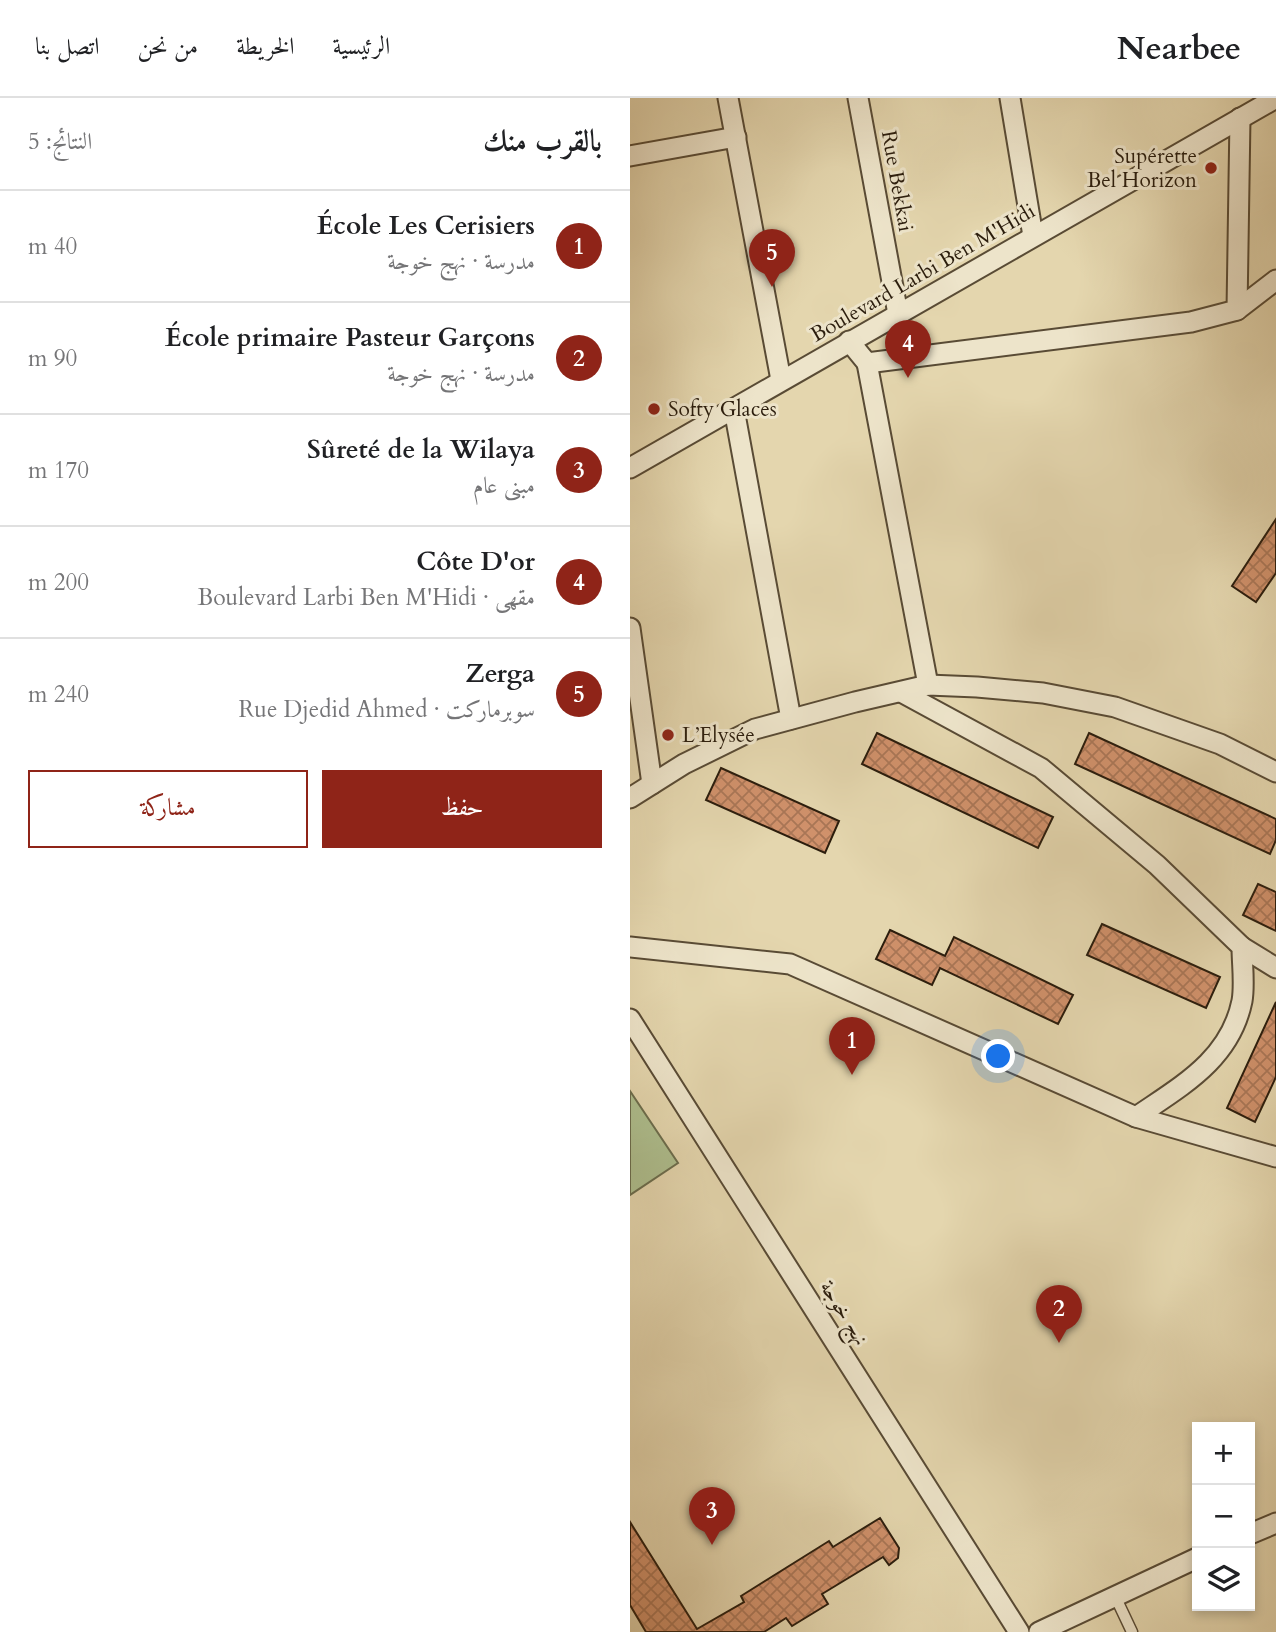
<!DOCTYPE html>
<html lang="ar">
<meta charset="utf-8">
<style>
body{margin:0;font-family:Cardo,Amiri,serif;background:#f6f6f6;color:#202124;direction:rtl}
.controls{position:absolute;right:21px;bottom:21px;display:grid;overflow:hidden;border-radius:0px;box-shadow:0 4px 10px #0003}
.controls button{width:63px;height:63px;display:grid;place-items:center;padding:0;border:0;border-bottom:2px solid #e0e0e0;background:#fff;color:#202124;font:35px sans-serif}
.you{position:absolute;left:369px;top:959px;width:24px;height:24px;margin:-18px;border:5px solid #fff;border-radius:50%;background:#1a73e8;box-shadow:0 0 0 10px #1a73e833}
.badge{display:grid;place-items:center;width:46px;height:46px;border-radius:50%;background:#8f2418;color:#fff;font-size:23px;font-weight:700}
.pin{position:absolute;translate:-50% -58px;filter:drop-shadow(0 2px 4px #0008)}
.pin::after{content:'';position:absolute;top:37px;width:24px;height:21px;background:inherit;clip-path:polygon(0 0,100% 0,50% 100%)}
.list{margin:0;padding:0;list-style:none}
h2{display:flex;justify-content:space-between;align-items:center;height:91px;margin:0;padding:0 28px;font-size:30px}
h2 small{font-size:23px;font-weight:400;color:#757577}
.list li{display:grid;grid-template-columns:46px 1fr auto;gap:21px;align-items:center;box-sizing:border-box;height:112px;padding:0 28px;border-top:2px solid #e0e0e0}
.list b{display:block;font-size:26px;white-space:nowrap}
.list p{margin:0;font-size:23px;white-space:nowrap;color:#757577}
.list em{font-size:23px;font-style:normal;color:#757577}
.actions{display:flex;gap:14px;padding:21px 28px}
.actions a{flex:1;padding:16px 0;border:2px solid #8f2418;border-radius:0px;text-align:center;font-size:24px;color:#8f2418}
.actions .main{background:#8f2418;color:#fff}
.icon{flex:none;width:38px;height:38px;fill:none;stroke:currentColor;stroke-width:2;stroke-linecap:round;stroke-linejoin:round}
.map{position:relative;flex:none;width:646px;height:1534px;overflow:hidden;direction:ltr}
header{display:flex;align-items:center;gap:42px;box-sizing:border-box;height:98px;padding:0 35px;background:#fff;border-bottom:2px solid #e0e0e0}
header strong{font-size:33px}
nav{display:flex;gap:38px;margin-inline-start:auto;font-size:24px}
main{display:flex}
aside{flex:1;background:#fff}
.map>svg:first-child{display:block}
</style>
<header>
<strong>Nearbee</strong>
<nav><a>الرئيسية</a><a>الخريطة</a><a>من نحن</a><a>اتصل بنا</a></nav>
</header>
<main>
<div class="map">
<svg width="646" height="1534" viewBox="0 0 646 1534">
<defs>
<pattern id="building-cross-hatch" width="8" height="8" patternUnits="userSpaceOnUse" patternTransform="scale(1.75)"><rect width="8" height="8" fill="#d0916b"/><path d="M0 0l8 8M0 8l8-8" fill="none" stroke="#a97656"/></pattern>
</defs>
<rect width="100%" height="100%" fill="#e4d6ae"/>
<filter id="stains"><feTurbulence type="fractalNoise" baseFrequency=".00286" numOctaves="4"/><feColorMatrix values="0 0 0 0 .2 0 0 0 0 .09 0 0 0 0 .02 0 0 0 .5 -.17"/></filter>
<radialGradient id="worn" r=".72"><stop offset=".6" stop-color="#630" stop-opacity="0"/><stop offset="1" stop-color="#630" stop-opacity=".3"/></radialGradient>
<path fill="#aebf8f" stroke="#6c6e4e" stroke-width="2" d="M0,993L48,1065L0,1097Z"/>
<g fill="url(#building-cross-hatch)" stroke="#2b1d0d" stroke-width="2">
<path d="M646,421V475L626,504L602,488Z"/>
<path d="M247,635L423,719L408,750L232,666Z"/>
<path d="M459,635L646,721V742L640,756L445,666Z"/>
<path d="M91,670L209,723L195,755L76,702Z"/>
<path d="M628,786L646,794V833L613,817Z"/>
<path d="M472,826L590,879L576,910L457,857Z"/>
<path d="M260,832L315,858L324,839L443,897L428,926L310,870L302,887L246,861Z"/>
<path d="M646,904V979L625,1024L597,1010Z"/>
<path d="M250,1420L269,1450L268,1460L259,1467L253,1459L192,1496L198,1506L162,1528L156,1520L134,1534H16L0,1507V1424L67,1531L114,1504L111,1498L199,1443L203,1449Z"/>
</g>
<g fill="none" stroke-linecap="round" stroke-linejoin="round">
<defs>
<path id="service" d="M485,1498L502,1534"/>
<g id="minor">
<path d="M98,0L151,282"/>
<path d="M228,0L268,216"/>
<path d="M380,0L403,138"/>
<path d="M0,58L106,39"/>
<path d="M607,212L646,182"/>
<path d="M219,243L237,265L561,224L607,212L610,20"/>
<path d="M237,265L298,587"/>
<path d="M104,311L161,621"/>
<path d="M0,370L646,0"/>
<path d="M0,530L22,686"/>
<path d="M271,594L411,670L527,767L612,849C612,866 615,886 612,903C600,962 551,988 506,1019"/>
<path d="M0,700L54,666L125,631L225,604L298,587L347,589L413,595L485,609L590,646L646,674"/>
<path d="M0,849L160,866L506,1019L646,1059"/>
<path d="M612,849L646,870"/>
<path d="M0,921L389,1534"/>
<path d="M620,1436L646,1425"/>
<path d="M409,1534L567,1460"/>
</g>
</defs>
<use href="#service" stroke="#594b35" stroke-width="13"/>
<use href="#minor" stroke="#594b35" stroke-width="23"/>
<use href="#service" stroke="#ede4ca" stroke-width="10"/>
<use href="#minor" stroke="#ede4ca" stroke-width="19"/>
</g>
<g fill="#8f2418" stroke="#ede4ca" stroke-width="2.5">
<circle cx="581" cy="70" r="7"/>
<circle cx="24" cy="311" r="7"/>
<circle cx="38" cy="637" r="7"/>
</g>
<g text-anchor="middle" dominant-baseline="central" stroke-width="6" stroke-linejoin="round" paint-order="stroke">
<g font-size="21" fill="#2b1d0d" stroke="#ede4ca" text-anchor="start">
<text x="567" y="58" text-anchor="end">Supérette<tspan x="567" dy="24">Bel Horizon</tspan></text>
<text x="38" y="311">Softy Glaces</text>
<text x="52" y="637">L’Elysée</text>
</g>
<g font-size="21" fill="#2b1d0d" stroke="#ede4ca">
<text transform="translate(267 83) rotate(80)">Rue Bekkai</text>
<text transform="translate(293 175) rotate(-30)">Boulevard Larbi Ben M'Hidi</text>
<text transform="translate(214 1215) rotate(58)">نهج خوجة</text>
</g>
</g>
<rect width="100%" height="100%" filter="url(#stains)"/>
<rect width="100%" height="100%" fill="url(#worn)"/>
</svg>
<div class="controls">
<button>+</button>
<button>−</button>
<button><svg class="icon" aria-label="layers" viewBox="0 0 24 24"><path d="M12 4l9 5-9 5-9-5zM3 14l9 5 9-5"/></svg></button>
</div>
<div class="you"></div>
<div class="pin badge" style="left:222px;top:977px">1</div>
<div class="pin badge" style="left:429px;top:1245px">2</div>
<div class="pin badge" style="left:82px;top:1447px">3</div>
<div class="pin badge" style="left:278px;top:280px">4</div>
<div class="pin badge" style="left:142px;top:189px">5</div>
</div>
<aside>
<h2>بالقرب منك<small>النتائج: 5</small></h2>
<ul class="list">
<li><span class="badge">1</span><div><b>École Les Cerisiers</b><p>مدرسة · نهج خوجة</p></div><em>40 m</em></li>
<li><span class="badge">2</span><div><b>École primaire Pasteur Garçons</b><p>مدرسة · نهج خوجة</p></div><em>90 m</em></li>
<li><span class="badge">3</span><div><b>Sûreté de la Wilaya</b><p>مبنى عام</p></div><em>170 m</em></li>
<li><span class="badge">4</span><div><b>Côte D'or</b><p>مقهى · Boulevard Larbi Ben M'Hidi</p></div><em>200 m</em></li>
<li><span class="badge">5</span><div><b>Zerga</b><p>سوبرماركت · Rue Djedid Ahmed</p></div><em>240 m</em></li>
</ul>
<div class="actions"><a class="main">حفظ</a><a>مشاركة</a></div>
</aside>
</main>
